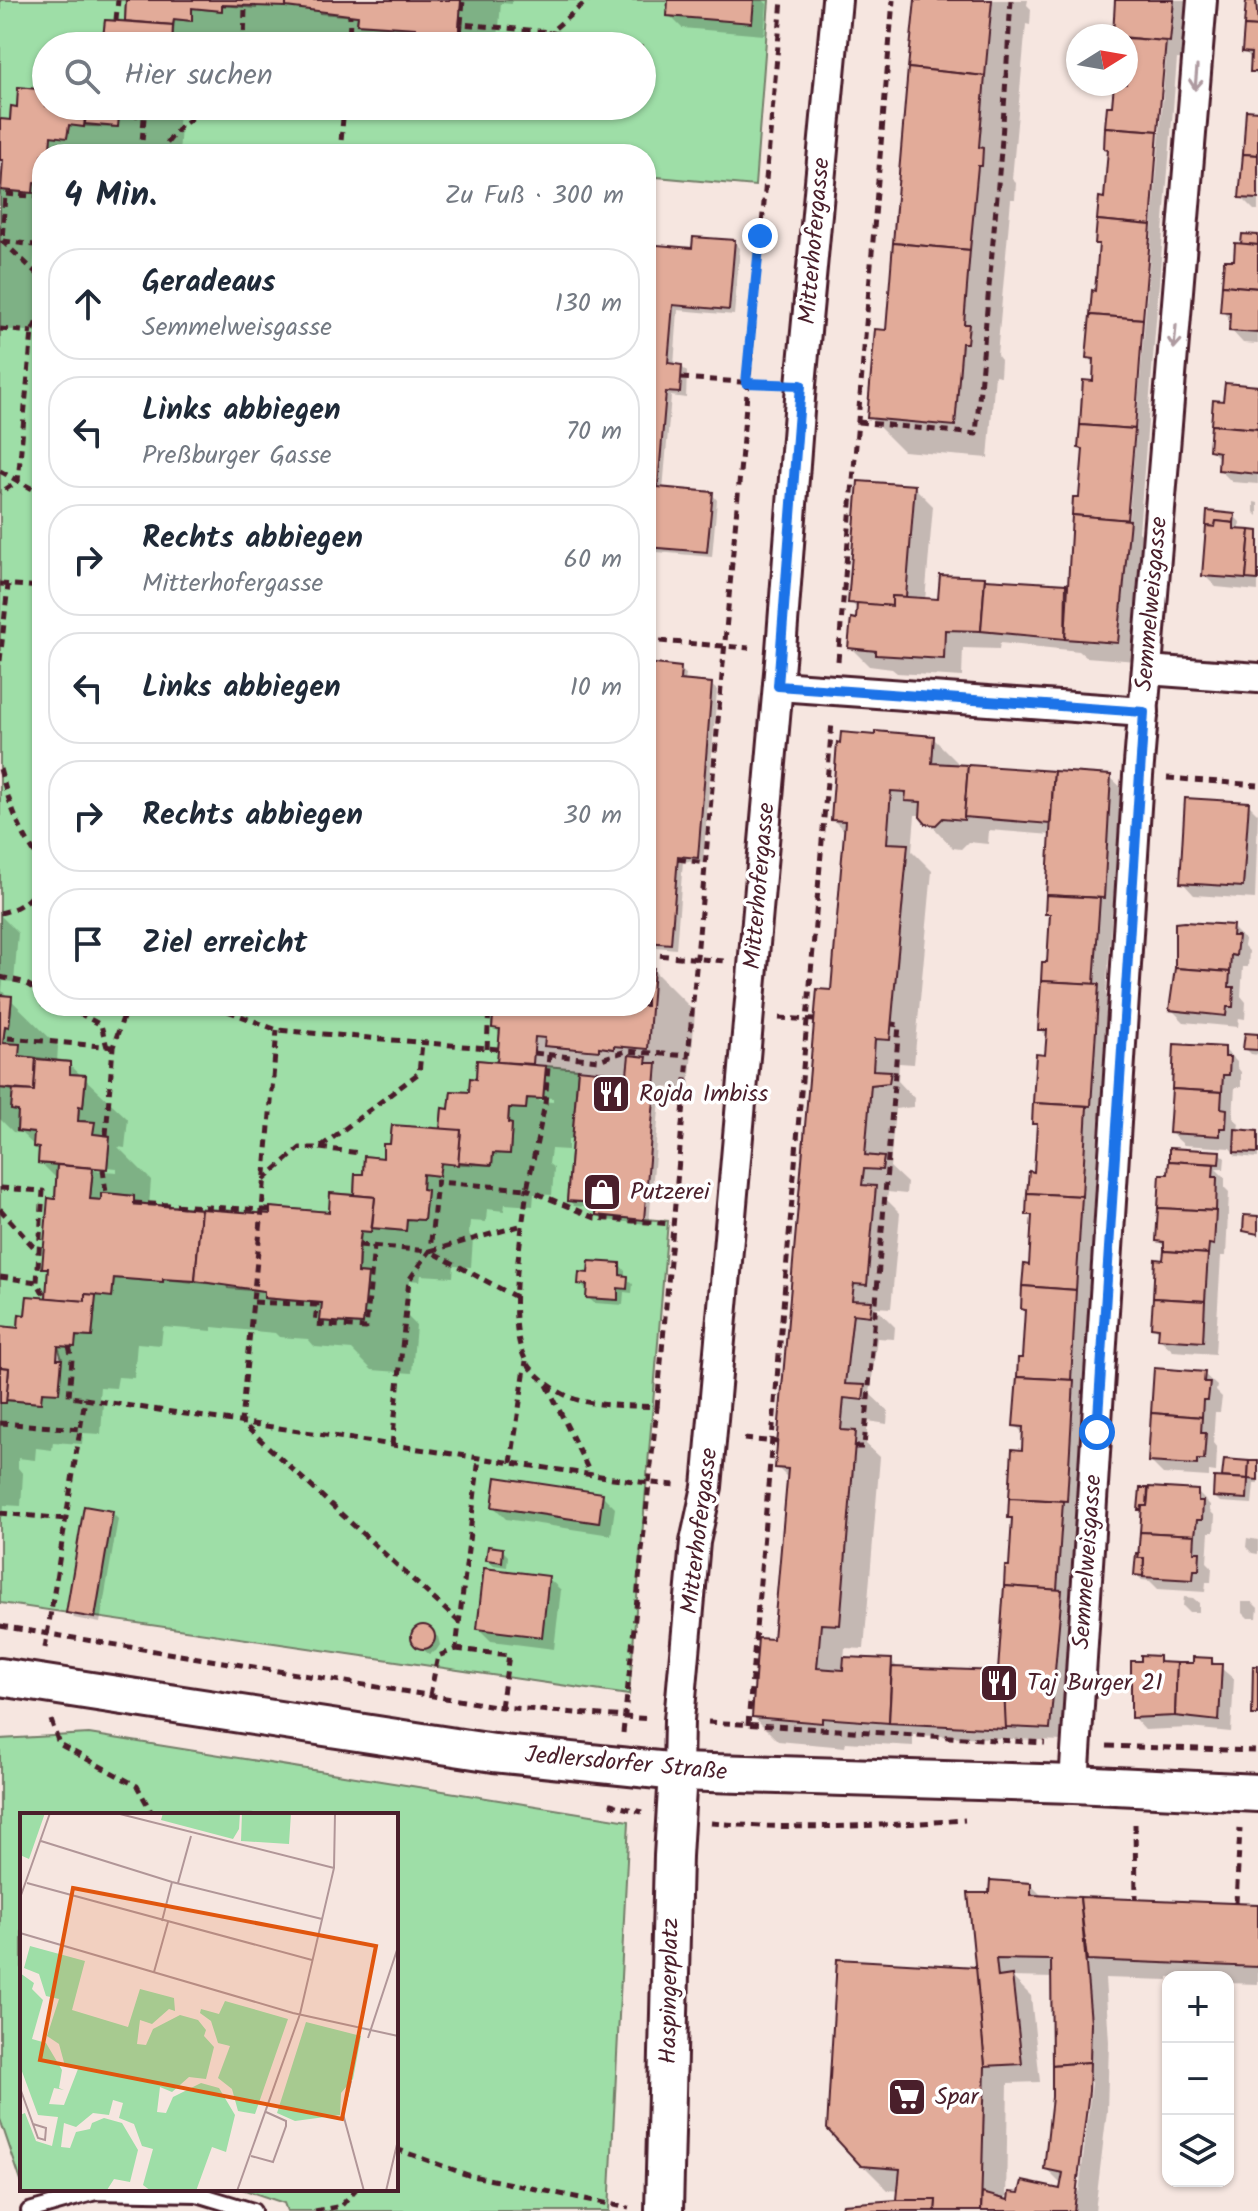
<!DOCTYPE html>
<html lang="de">
<meta charset="utf-8">
<style>
body{margin:0;font-family:Kalam,sans-serif;background:#f2f2f3;color:#1f2937}
.controls{position:absolute;right:24px;bottom:24px;display:grid;overflow:hidden;border-radius:16px;box-shadow:0 2px 6px #0004}
.controls button{width:72px;height:72px;display:grid;place-items:center;padding:0;border:0;border-bottom:2px solid #e0e1e3;background:#fff;color:#1f2937;font:40px sans-serif}
.compass{position:absolute;left:1066px;top:24px;width:72px;height:72px;border-radius:50%;background:#fff;box-shadow:0 2px 6px #0004;rotate:79deg}
.stop{position:absolute;width:24px;height:24px;margin:-18px;border:6px solid #1a73e8;border-radius:50%;background:#fff}
.stop.end{background:#1a73e8;border-color:#fff;box-shadow:0 2px 8px #0008}
.list{margin:0;padding:0;list-style:none}
h2{display:flex;justify-content:space-between;align-items:center;height:104px;margin:0;padding:0 32px;font-size:34px}
h2 small{font-size:26px;font-weight:400;color:#747a83}
.list li{display:grid;grid-template-columns:52px 1fr auto;gap:24px;align-items:center;box-sizing:border-box;height:112px;margin:0 16px 16px;padding:0 16px;border:2px solid #e0e1e3;border-radius:32px}
.list b{display:block;font-size:30px;white-space:nowrap}
.list p{margin:0;font-size:26px;white-space:nowrap;color:#747a83}
.list em{font-size:26px;font-style:normal;color:#747a83}
.icon{flex:none;width:44px;height:44px;fill:none;stroke:currentColor;stroke-width:2;stroke-linecap:round;stroke-linejoin:round}
.map{position:relative;flex:none;width:1258px;height:2211px;overflow:hidden}
.search{position:absolute;background:#fff;box-shadow:0 2px 6px #0004;left:32px;top:32px;width:624px;height:88px;display:flex;align-items:center;gap:20px;box-sizing:border-box;padding:0 28px;border-radius:44px;color:#747a83;font-size:30px}
.panel{position:absolute;background:#fff;box-shadow:0 2px 6px #0004;left:32px;top:144px;width:624px;height:872px;border-radius:32px}
.map>svg:first-child{display:block}
</style>
<div class="map">
<svg width="1258" height="2211" viewBox="0 0 1258 2211">
<rect width="100%" height="100%" fill="#f6e6e0"/>
<filter id="ink" filterUnits="userSpaceOnUse"><feTurbulence type="fractalNoise" baseFrequency=".0125" numOctaves="2"/><feDisplacementMap in="SourceGraphic" scale="16" xChannelSelector="R" yChannelSelector="G"/><feConvolveMatrix kernelMatrix="1 2 1 2 8 2 1 2 1" color-interpolation-filters="sRGB"/></filter>
<g filter="url(#ink)">
<g fill="#9edea7" stroke="#747e69" stroke-width="2">
<path d="M0,0H126L125,21L105,20L103,38L97,37L96,46H46V90L19,87L17,107H11L10,120L0,119Z"/>
<path d="M461,0H769L755,186L646,176V154H54V149L50,148L51,136L67,137L69,125L117,127L119,116L137,117L138,106H642V46H458Z"/>
<path d="M257,4L320,9V13L358,16L357,24L415,28L414,46H172L174,19L191,21L192,8L221,11L222,5L256,8Z"/>
<path d="M34,182L42,183V1006H494L492,1027L500,1029L497,1062L477,1060L476,1079H470L469,1092L451,1091L449,1109L442,1108L440,1130L392,1126L390,1144H384L383,1158L364,1156L363,1174H355L354,1195L331,1193L329,1212L271,1207L270,1214L134,1203V1196L101,1193V1200L90,1199L93,1168H107L110,1136L93,1134L94,1122L78,1121L79,1106H83L86,1076L70,1074V1062L19,1056L3,1043L5,1026L9,1027L12,997L0,995V190L32,193Z"/>
<path d="M546,1066L578,1069L567,1201L596,1203V1215L668,1221L629,1695L0,1603V1403H6V1400L40,1403L42,1392L62,1359L58,1346L74,1347L76,1336L92,1337L96,1295L112,1296L114,1278L162,1282L163,1279L227,1285L228,1288L264,1291V1298L322,1303L321,1321L363,1324L367,1274L358,1273L361,1231L371,1232L372,1228L406,1231L407,1219L424,1220L427,1190L422,1189L423,1174L439,1176L441,1163L492,1165L493,1153L510,1154L512,1124L508,1123L509,1108L526,1109L527,1098L543,1099Z"/>
<path d="M0,1088L13,1090L11,1110L18,1111L17,1131L34,1133L39,1148L38,1163L57,1165L55,1199L43,1268H48L46,1298L27,1296L25,1315H19L18,1328L0,1326Z"/>
<path d="M89,1734L629,1821L609,2211H287L284,2203L242,2189H396V1815H22V2184L0,2119V1739Z"/>
</g>
<g fill="#0003" fill-rule="evenodd">
<path d="M128,0H512V4L501,3L498,39L506,46H98L130,24L127,20Z"/>
<path d="M670,0H763L767,4L764,35L682,28L669,15Z"/>
<path d="M917,0H1028L1027,5L1031,9L1030,25L1026,24L1012,179L1016,183L1015,199H1011L997,355L1001,360L1000,376L995,375L988,458L903,451L869,417L887,332Z"/>
<path d="M1117,0H1193L1189,60L1177,59L1139,532L1148,541L1137,661L1086,657L1079,651L1000,643L999,649L963,648L962,677L897,673L892,669L869,666L850,647L858,621L859,610L850,602L914,487L933,506L925,601L940,602L984,579L1066,586L1070,590L1084,452L1080,448L1095,383L1096,365L1088,357L1101,247L1097,243L1106,200L1110,153L1106,149L1114,108L1116,84H1126V36ZM1162,58H1166L1128,530L1124,529Z"/>
<path d="M1248,3H1258V77L1252,71L1253,60L1244,51Z"/>
<path d="M46,92V106H195V112L179,111L178,124L181,127L179,154H42V236H36L33,272L42,280L39,332L0,329V121L12,122L18,109Z"/>
<path d="M1258,113V210H1254L1241,197Z"/>
<path d="M1258,237V344L1243,343L1231,330V320L1222,311L1236,262Z"/>
<path d="M734,242L740,248L734,315L678,310L674,366H681L687,372L686,398L671,396L663,490L712,494L717,500L712,557L646,551V246L693,250Z"/>
<path d="M1258,388V484L1232,482L1220,470V459L1211,450L1225,403Z"/>
<path d="M1254,502L1258,503V516L1254,512Z"/>
<path d="M1234,516L1240,522L1239,531L1258,533V591L1216,587L1204,575Z"/>
<path d="M646,665L680,669L686,674L685,682L711,685L717,690L703,863L683,861L676,949L646,946Z"/>
<path d="M933,738L957,762V767L1110,777L1123,789L1116,910H1112L1106,995L1111,999L1103,1118H1099L1083,1391L1086,1395L1079,1513H1075L1069,1601L1073,1605L1062,1741L913,1735V1746L846,1742L845,1747L778,1741L754,1717L774,1641L789,1479L777,1467L833,993L846,832L833,820ZM915,815H922L953,848L961,849L968,842L988,844L989,830L1052,835L1047,913L1051,918L1049,965L1040,1029L1048,1038L1047,1057L1038,1056L1034,1123L1039,1128L1036,1174L1028,1214L1034,1219L1030,1267L1023,1309L1027,1313L1024,1360L1015,1425L1024,1434L1023,1452L1014,1451L1010,1517L1014,1522L1000,1673L899,1669L891,1661L844,1659L845,1648L864,1649L880,1457L866,1444L868,1421L887,1424L888,1411L870,1394L877,1338L894,1339L895,1327L875,1307L891,1308L900,1213L887,1200L888,1192L906,1194L907,1183L890,1167L895,1109L913,1107L914,1098L898,1081L899,1063L914,1064L932,871L912,851Z"/>
<path d="M1248,804L1258,814L1255,899L1194,895L1182,882Z"/>
<path d="M0,915L18,933L14,982L3,981L2,991L58,1046L57,1063L69,1064L128,1119L125,1148L118,1147L151,1180L149,1206L272,1216L330,1214L360,1198L356,1194L365,1176L384,1160L442,1131L451,1111L470,1095L478,1081L499,1064L501,1035L494,1027L496,1006H646V970H653L695,1012L689,1090L661,1087L649,1224L604,1220L598,1215V1208L574,1206L569,1200L574,1139H568V1150L551,1149L549,1164L554,1168L552,1195L534,1194L533,1206L505,1204L504,1211L487,1209L486,1222L470,1221L469,1234L473,1239L471,1267L454,1266L453,1277L421,1275L420,1281L410,1280L407,1316L416,1325L412,1373L372,1370L352,1350L315,1347L308,1339L279,1337L275,1333L212,1327V1331L163,1327L161,1345L137,1343L134,1378L118,1377L116,1388L100,1387L99,1399L103,1403L101,1434L83,1433L82,1444L53,1442L52,1450L36,1448L35,1460L18,1458V1468L23,1474L21,1506L4,1505L3,1517H0V1349L20,1330L27,1317L48,1300L50,1273L44,1267L58,1180L40,1162L41,1152L21,1133L13,1132L0,1119ZM539,1097L553,1098V1102L539,1101ZM62,1163L117,1168V1172L66,1168Z"/>
<path d="M1232,927L1245,940L1244,946L1249,951L1248,967H1243L1241,996L1246,1002L1245,1019L1239,1018L1238,1027L1184,1022L1171,1009Z"/>
<path d="M1258,1036V1055L1251,1054L1246,1049Z"/>
<path d="M1224,1049L1237,1062V1067L1241,1072V1087H1235L1233,1118L1239,1123L1238,1131L1258,1133V1158L1236,1156L1230,1148L1184,1145L1171,1133Z"/>
<path d="M1171,1150L1219,1153L1225,1158L1224,1169H1216L1225,1178V1188L1229,1192L1226,1256H1221L1215,1354L1173,1351L1160,1339V1333L1153,1326L1165,1262L1166,1248L1158,1241L1170,1176Z"/>
<path d="M620,1265L625,1271V1278L633,1284L632,1293L624,1292L623,1305L594,1303L588,1297V1290L580,1284L590,1275Z"/>
<path d="M1204,1374L1217,1386L1216,1391L1222,1397L1220,1412H1215L1213,1443L1217,1448L1216,1472L1209,1471V1477L1163,1474L1150,1461Z"/>
<path d="M1226,1462L1258,1463V1484H1254L1252,1504L1220,1502L1215,1497L1224,1480Z"/>
<path d="M1147,1490L1150,1493L1197,1492L1210,1505V1511L1215,1516L1214,1532H1209L1207,1562L1212,1567L1211,1582H1206L1205,1592L1158,1589L1150,1581L1142,1580L1136,1574L1143,1560L1144,1508L1141,1505Z"/>
<path d="M602,1495L615,1508L611,1535L506,1519L494,1507Z"/>
<path d="M112,1513L118,1519L100,1623L74,1618L68,1612Z"/>
<path d="M1247,1538L1258,1540V1554L1252,1553L1246,1547Z"/>
<path d="M502,1550L508,1556L507,1567L494,1565L488,1560Z"/>
<path d="M548,1578L561,1590L554,1649L491,1641L479,1629Z"/>
<path d="M1184,1597L1193,1598L1199,1603V1612H1189L1183,1606Z"/>
<path d="M1242,1602H1252L1258,1608L1257,1618H1248L1242,1612Z"/>
<path d="M423,1626L438,1637L440,1645L436,1651L429,1654L414,1643L412,1635L415,1630Z"/>
<path d="M1158,1658L1165,1664L1195,1665L1211,1660L1234,1679L1231,1732L1189,1728L1145,1730L1133,1717Z"/>
<path d="M1031,1885L1043,1897L1258,1906V1984L1228,1983V1977H1168V1980L1105,1978L1109,2042L1107,2111L1095,2211H844L904,2204L900,2191L888,2190L863,2165L978,1969L991,1895ZM1012,1977L1053,1978L1054,2097L1046,2169L1062,2185L1061,2192L1006,2201L1008,2083L1040,2082L1031,1996ZM1088,2081L1092,2082L1079,2192L1075,2188Z"/>
</g>
<g fill="#e2ab99" stroke="#4a1f2b" stroke-width="2">
<path d="M126,0H286V7L222,5V11L192,8V21L174,19L173,25L125,21Z"/>
<path d="M286,0H461L458,46H414L415,28L357,24L358,16L286,7Z"/>
<path d="M668,0H754L752,23L667,16Z"/>
<path d="M915,0H992L985,76L908,68Z"/>
<path d="M1115,0H1174L1170,42L1113,36Z"/>
<path d="M1256,0L1258,27L1244,26L1246,1Z"/>
<path d="M105,20L173,25L172,46H96V37L103,38Z"/>
<path d="M1244,26L1258,27V72H1250L1251,53L1242,52Z"/>
<path d="M1126,38L1166,41L1158,131L1105,127L1107,106H1112L1114,84H1126Z"/>
<path d="M908,68L985,76L979,147L983,148L982,166H978L970,250L893,243Z"/>
<path d="M18,87L46,90V106H86L84,127L69,125L67,138L51,136L50,148L54,149V154H42V183L34,182L33,193L1,190L3,160H0V119L10,120L11,106L17,107Z"/>
<path d="M86,106H138L137,117L119,116L118,127L85,124Z"/>
<path d="M1246,110L1258,111V155L1243,154Z"/>
<path d="M1105,127L1158,131L1151,225L1097,220L1099,197L1104,198L1108,150L1104,149Z"/>
<path d="M1243,154L1258,155V199L1239,198Z"/>
<path d="M1097,220L1151,225L1143,319L1090,315L1092,290L1095,291L1099,244H1095Z"/>
<path d="M1242,234L1258,235V245L1241,244Z"/>
<path d="M693,237L735,240L729,310L673,305L668,363L682,365L680,393L666,392L658,487L713,492L707,552L646,547V244L692,248Z"/>
<path d="M893,243L970,250L964,324H969L967,343H962L955,426L867,418L875,329L886,330Z"/>
<path d="M1235,243L1258,245V288L1222,285L1224,260H1234Z"/>
<path d="M1222,285L1258,288V333L1229,331L1230,313L1220,312Z"/>
<path d="M1090,315L1143,319L1135,429L1080,425L1083,380L1093,381L1094,359L1086,358Z"/>
<path d="M1225,383L1258,386V429L1211,425L1213,400L1223,401Z"/>
<path d="M1080,425L1135,429L1127,520L1072,515L1073,497H1079L1083,449L1078,448Z"/>
<path d="M1211,425L1258,429V474L1218,470L1219,452L1209,450Z"/>
<path d="M858,481L915,485L906,597L892,596V606L848,603Z"/>
<path d="M1207,511L1235,514L1234,523L1216,521L1215,527L1206,526Z"/>
<path d="M1072,515L1130,520L1118,643L1065,639Z"/>
<path d="M1216,521L1234,523V529L1250,530L1246,579L1202,576L1206,526L1215,527Z"/>
<path d="M1250,530L1258,531V580L1246,579Z"/>
<path d="M940,575L985,577L981,631L945,630L944,659L876,655V651L848,648L851,618L856,619L857,603L892,606V596L938,599Z"/>
<path d="M985,579L1066,584L1065,639L981,631Z"/>
<path d="M646,663L681,667L680,680L712,683L698,858L678,856L671,944L646,942Z"/>
<path d="M875,731L934,736L932,763L968,765L964,820L943,818L936,825L926,824L920,817L921,802L905,801L906,792L891,791L887,843L908,844L890,1040L875,1039L873,1070L891,1071L889,1083L871,1085L865,1155L884,1157L882,1170L864,1169L862,1185L876,1186L867,1285L854,1284L852,1300L872,1301L870,1316L853,1314L845,1384L865,1385L863,1400L844,1398L841,1430L856,1431L840,1625L821,1624L817,1668L843,1670L844,1657L892,1659L889,1723L822,1718V1723L752,1717L758,1638L773,1639L788,1469L775,1468L817,989L831,990L845,821L831,820L837,742L840,743L841,732L875,735Z"/>
<path d="M968,765L1054,771L1050,824L964,817Z"/>
<path d="M1054,771L1111,775L1104,898L1046,895Z"/>
<path d="M1185,798L1249,802L1243,887L1180,883Z"/>
<path d="M1046,895L1100,898L1094,984L1041,981L1042,962H1047L1050,914H1045Z"/>
<path d="M1184,922L1233,925L1232,936H1238L1236,956L1231,955L1230,972L1175,968V923Z"/>
<path d="M646,968H654L648,1049L614,1046V1049L599,1047V1051L544,1046L545,1038L535,1037L533,1064L497,1062L500,1029L492,1028L494,1006H646Z"/>
<path d="M1175,968L1230,972L1229,987H1234L1233,1007H1227L1226,1016L1169,1010Z"/>
<path d="M1041,981L1099,984L1091,1106L1033,1103L1036,1054L1045,1055L1047,1030H1038Z"/>
<path d="M0,995L12,996L9,1027L5,1026L3,1043L20,1044L19,1056L36,1058L34,1091L0,1088Z"/>
<path d="M1245,1033L1258,1034V1050L1243,1049Z"/>
<path d="M1174,1044L1225,1047V1057H1230L1229,1075H1223L1222,1092L1172,1089Z"/>
<path d="M629,1055L647,1057L646,1063H657L644,1220L596,1215V1203L567,1201L578,1069L627,1074Z"/>
<path d="M36,1059L70,1062V1074L86,1075L83,1107L79,1106L78,1121L95,1122L93,1134L110,1136L107,1169L38,1163L39,1148L33,1147L34,1133L17,1131L18,1111L11,1110L13,1090L34,1091Z"/>
<path d="M477,1060L546,1066L543,1099L527,1098L526,1109L509,1108L508,1123L512,1124L510,1154L493,1153L492,1165L458,1162L461,1130H440L442,1108L449,1109L451,1091L469,1092L470,1078L476,1079Z"/>
<path d="M1172,1089L1222,1092L1221,1108L1227,1109L1226,1128H1220V1136L1169,1133Z"/>
<path d="M1033,1103L1087,1106L1082,1196L1027,1193L1029,1171L1034,1172L1037,1124H1032Z"/>
<path d="M392,1125L461,1130L458,1165L441,1163L439,1176L423,1174L422,1189L427,1190L424,1220L407,1219L406,1231L372,1228L375,1197L354,1195L355,1174H363L364,1156L383,1158V1144H390Z"/>
<path d="M1235,1129L1258,1131V1153L1234,1152Z"/>
<path d="M1169,1148L1220,1151L1219,1164L1169,1161Z"/>
<path d="M1169,1161L1214,1164L1213,1177H1217L1216,1211L1158,1208L1160,1174H1168Z"/>
<path d="M57,1165L93,1168L90,1199L101,1200V1193H106L134,1196V1203L201,1209L195,1281L163,1279V1282L114,1278L112,1297L85,1294V1301L46,1298L48,1268H42L48,1198L55,1199Z"/>
<path d="M330,1193L375,1197L371,1232L361,1231L359,1245L358,1273L368,1274L363,1324L320,1321L322,1303L264,1298V1291L195,1281L201,1209L270,1214V1207L329,1212Z"/>
<path d="M1027,1193L1082,1196L1076,1290L1022,1286L1024,1264L1029,1265L1032,1215H1026Z"/>
<path d="M1158,1208L1216,1211L1214,1245L1209,1244L1208,1254L1164,1251V1242L1156,1241Z"/>
<path d="M1244,1215L1258,1216V1234L1243,1231Z"/>
<path d="M1164,1251L1208,1254L1205,1301L1153,1298L1155,1259L1163,1260Z"/>
<path d="M589,1261L620,1263V1275L628,1276L627,1289L618,1288V1300L586,1298L587,1285L578,1284L579,1272L588,1273Z"/>
<path d="M1022,1286L1076,1290L1071,1380L1017,1377L1018,1358H1022L1025,1310L1021,1309Z"/>
<path d="M85,1294L96,1295L92,1337L76,1336L75,1347L58,1346L57,1359H62L59,1393L42,1392L41,1403L6,1400L9,1368L0,1367V1326L18,1328L19,1314L25,1315L27,1296L85,1301Z"/>
<path d="M1153,1298L1205,1301L1203,1342L1158,1339L1159,1328L1151,1327Z"/>
<path d="M0,1367L9,1368L6,1403H0Z"/>
<path d="M1154,1368L1205,1372L1204,1382H1210L1208,1400H1203L1202,1417L1151,1413Z"/>
<path d="M1017,1377L1074,1380L1067,1501L1009,1498L1012,1449L1022,1450L1023,1427L1013,1426Z"/>
<path d="M1151,1413L1202,1417L1201,1433H1206L1204,1460H1197V1465L1148,1462Z"/>
<path d="M1224,1459L1249,1461L1248,1479L1222,1477Z"/>
<path d="M1249,1461H1258V1480L1248,1479Z"/>
<path d="M496,1477L603,1493L599,1523L492,1507Z"/>
<path d="M1214,1477L1248,1479L1247,1499L1213,1497Z"/>
<path d="M1149,1487L1198,1490V1501H1203L1202,1520H1197L1195,1535L1140,1532L1142,1506H1147Z"/>
<path d="M1140,1488H1148L1147,1506H1142L1141,1510H1138Z"/>
<path d="M1009,1498L1063,1501L1057,1590L1004,1586L1005,1566H1009L1012,1518H1008Z"/>
<path d="M84,1506L113,1511L95,1618L66,1613Z"/>
<path d="M1140,1532L1195,1535L1194,1552H1200L1199,1570H1194L1193,1580L1143,1577L1144,1558H1138Z"/>
<path d="M488,1546L503,1548L502,1562L486,1560Z"/>
<path d="M1136,1553H1139L1138,1558H1144L1143,1576L1134,1575Z"/>
<path d="M484,1568L549,1576L542,1637L477,1629Z"/>
<path d="M1004,1586L1062,1590L1050,1729L1005,1727L1004,1690H999L998,1671Z"/>
<circle cx="423" cy="1637" r="12"/>
<path d="M1141,1655L1159,1656V1662L1177,1663L1175,1716L1131,1718V1661H1141Z"/>
<path d="M1193,1657L1212,1658V1664H1222L1219,1721L1175,1716L1177,1663H1193Z"/>
<path d="M1253,1666H1258V1715H1252Z"/>
<path d="M892,1667L998,1671L999,1690H1004L1006,1729L889,1723Z"/>
<path d="M990,1880L1031,1883V1895L1080,1897L1091,2022L1090,2062L1052,2065L1051,1960L996,1959L998,1977L1012,1975L1022,2064L985,2066L968,1893H989Z"/>
<path d="M1080,1897L1258,1904V1967L1087,1960Z"/>
<path d="M837,1959L976,1967L985,2066L981,2211H935L936,2200H897L900,2169L861,2166L827,2129Z"/>
<path d="M1090,2062L1089,2091L1074,2211H981L982,2193L1008,2200L1009,2192L1019,2193L1022,2181L1060,2189L1063,2173L1044,2169L1052,2097V2065Z"/>
<path d="M897,2200H936L935,2211H841L843,2204Z"/>
</g>
<g fill="none" stroke-linecap="round" stroke-linejoin="round">
<defs>
<path id="service" d="M29,2211L96,2192L197,2194L253,2211"/>
<g id="minor">
<path d="M1147,670L1258,678"/>
<path d="M778,686L1144,712"/>
<path d="M678,1772L679,1720L695,1542L707,1487L781,650L801,385L837,0"/>
<path d="M1074,1784L1138,776L1202,0"/>
</g>
<g id="tertiary">
<path d="M0,1677L494,1753L678,1772L1074,1784L1258,1793"/>
<path d="M664,2211L673,1856L678,1772"/>
</g>
</defs>
<use href="#service" stroke="#4a1f2b" stroke-width="20"/>
<use href="#minor" stroke="#4a1f2b" stroke-width="34"/>
<use href="#tertiary" stroke="#4a1f2b" stroke-width="42"/>
<g stroke="#4a1f2b" stroke-width="5" stroke-dasharray="8 6" stroke-linecap="butt">
<path d="M116,20L118,0"/>
<path d="M461,24L463,0"/>
<path d="M244,46L245,7"/>
<path d="M349,46L350,16"/>
<path d="M459,46L461,24L549,32L598,44"/>
<path d="M534,46L588,0"/>
<path d="M62,154L63,150L97,154"/>
<path d="M141,154L145,106"/>
<path d="M158,154L181,126L210,106"/>
<path d="M340,154L344,106"/>
<path d="M42,197L5,194L2,241L42,278"/>
<path d="M3,241L42,246"/>
<path d="M42,310L32,332L18,481L42,494"/>
<path d="M0,329L32,332"/>
<path d="M681,378L772,384"/>
<path d="M858,422L976,434L1002,139L1011,0"/>
<path d="M0,471L18,481L0,493"/>
<path d="M0,584L42,587"/>
<path d="M646,640L749,648"/>
<path d="M0,661L8,585"/>
<path d="M838,661L893,0"/>
<path d="M0,769C9,803 20,835 42,863"/>
<path d="M1167,778L1258,785"/>
<path d="M678,859L704,863"/>
<path d="M0,913C19,909 29,900 42,885"/>
<path d="M646,954L725,961"/>
<path d="M0,977L23,982L42,993"/>
<path d="M66,1006L101,1025L107,1047"/>
<path d="M215,1006L277,1030L498,1049"/>
<path d="M779,1018L814,1020"/>
<path d="M8,1038L113,1047"/>
<path d="M487,1049L489,1006"/>
<path d="M534,1053L598,1060L626,1051L688,1056"/>
<path d="M106,1135L113,1047L127,1006"/>
<path d="M320,1148L360,1153"/>
<path d="M103,1169L106,1193"/>
<path d="M264,1180L300,1148H319L419,1073L422,1043"/>
<path d="M0,1188L43,1191L37,1282L46,1298"/>
<path d="M134,1203L262,1210L241,1422L459,1622"/>
<path d="M0,1209L38,1252"/>
<path d="M270,1210H262L277,1030"/>
<path d="M359,1245L429,1251"/>
<path d="M0,1277L37,1282"/>
<path d="M516,1297L430,1251L523,1225"/>
<path d="M254,1302L317,1305L315,1324L366,1328L374,1246"/>
<path d="M69,1346L72,1359L69,1397L85,1399"/>
<path d="M547,1385L591,1475"/>
<path d="M657,1407L782,0"/>
<path d="M0,1423L80,1429"/>
<path d="M744,1439L778,1442"/>
<path d="M392,1445L409,1280L430,1251L437,1182L527,1189L545,1104L549,1055"/>
<path d="M855,1447H864L899,1025L892,1024"/>
<path d="M511,1463L526,1361"/>
<path d="M0,1513L66,1519"/>
<path d="M0,1626L501,1707L650,1719"/>
<path d="M45,1648L85,1399L640,1482L676,1485"/>
<path d="M456,1649L509,1655L501,1707"/>
<path d="M430,1695L438,1656L456,1649L479,1458"/>
<path d="M51,1720L59,1744L137,1786L153,1815"/>
<path d="M708,1722L1045,1743"/>
<path d="M748,1725L832,722"/>
<path d="M623,1733L657,1407C630,1405 597,1407 572,1398C555,1391 534,1376 525,1359C505,1319 522,1234 527,1189L595,1218L673,1224"/>
<path d="M1107,1746L1258,1751"/>
<path d="M613,1802L612,1805L642,1812"/>
<path d="M711,1823C795,1830 881,1826 965,1820"/>
<path d="M1135,1824L1136,1899"/>
<path d="M1236,1903L1240,1829"/>
<path d="M396,2149L468,2175L629,2208"/>
<path d="M315,2211L341,2206L356,2189"/>
</g>
<use href="#service" stroke="#fff" stroke-width="14"/>
<use href="#minor" stroke="#fff" stroke-width="28"/>
<use href="#tertiary" stroke="#fff" stroke-width="36"/>
</g>
<defs><path id="oneway-shaft" d="M-6 0H5M1.5-3L5.5 0L1.5 3" fill="none" stroke-width="1.6" stroke-linecap="round" stroke-linejoin="round" transform="scale(2)"/></defs>
<g stroke="#ae9aa0">
<use href="#oneway-shaft" transform="translate(1196 78) rotate(95)"/>
<use href="#oneway-shaft" transform="translate(1175 337) rotate(95)"/>
</g>
</g>
<g fill="none" stroke-linecap="round" stroke-linejoin="round" filter="url(#ink)">
<path stroke="#1a73e8" stroke-width="10" d="M760,236L746,383L801,385L778,686L1144,712L1097,1432"/>
</g>
<defs>
<symbol id="restaurant-square" viewBox="-11 -11 22 22"><rect x="-9" y="-9" width="18" height="18" rx="4" fill="#4a1f2b" stroke="#fff"/><path d="M-5-6h1v4h1v-4h1v4h1v-4h1v5L-1.5 .5V6h-2V.5L-5-1ZM5-6V6H3V1.5H1.5Q1.5-4 5-6Z" fill="#fff"/></symbol>
<symbol id="shop-square" viewBox="-11 -11 22 22"><rect x="-9" y="-9" width="18" height="18" rx="4" fill="#4a1f2b" stroke="#fff"/><path d="M-5-2.5h2.3a2.7 3.5 0 0 1 5.4 0H5L5.5 6h-11ZM-1.5-2.5h3a1.5 2.3 0 0 0-3 0Z" fill="#fff"/></symbol>
<symbol id="supermarket-square" viewBox="-11 -11 22 22"><rect x="-9" y="-9" width="18" height="18" rx="4" fill="#4a1f2b" stroke="#fff"/><path d="M-6-5.5h2.5l.6 2H6L4.5 2H-2.5L-4.4-4H-6ZM-1.5 3.2a1.3 1.3 0 1 0 .1 0ZM3 3.2a1.3 1.3 0 1 0 .1 0Z" fill="#fff"/></symbol>
</defs>
<g fill-rule="evenodd">
<use href="#restaurant-square" x="589" y="1072" width="44" height="44"/>
<use href="#shop-square" x="580" y="1170" width="44" height="44"/>
<use href="#restaurant-square" x="977" y="1661" width="44" height="44"/>
<use href="#supermarket-square" x="885" y="2075" width="44" height="44"/>
</g>
<g text-anchor="middle" dominant-baseline="central" stroke-width="7" stroke-linejoin="round" paint-order="stroke">
<g font-size="24" fill="#4a1f2b" stroke="#fff">
<text transform="translate(815 241) rotate(-85)">Mitterhofergasse</text>
<text transform="translate(1152 604) rotate(-85)">Semmelweisgasse</text>
<text transform="translate(760 886) rotate(-85)">Mitterhofergasse</text>
<text transform="translate(700 1531) rotate(-83)">Mitterhofergasse</text>
<text transform="translate(1088 1562) rotate(-86)">Semmelweisgasse</text>
<text transform="translate(626 1764) rotate(5)">Jedlersdorfer Straße</text>
<text transform="translate(670 1991) rotate(-89)">Haspingerplatz</text>
</g>
<g font-size="24" fill="#4a1f2b" stroke="#fff" text-anchor="start">
<text x="639" y="1094">Rojda Imbiss</text>
<text x="630" y="1192">Putzerei</text>
<text x="1027" y="1683">Taj Burger 21</text>
<text x="935" y="2097">Spar</text>
</g>
</g>
<g transform="translate(20 1813)">
<rect width="378" height="378" fill="#f6e6e0"/>
<path d="M0,0H25L9,46L0,42ZM143,0H220L219,16L213,26L141,7ZM222,0H271L269,31L221,28ZM10,133L65,148L52,197L108,214L120,176L154,185L155,198L149,196L132,211L120,207L117,231L126,232L133,216L160,202L178,207L186,217L184,223L194,234L186,266L169,264L152,279L140,274L137,299L146,300L153,284L181,270L199,275L215,302L206,339L192,334L176,378H131L123,372L133,336L122,333L114,311L99,305L103,290L93,287L89,302L73,300L56,314L44,310L41,334L50,335L56,319L70,316L72,310L84,305L102,310L118,337L110,369L94,366L87,377L78,378H0V302L5,300L16,328L32,333L38,304L18,302L0,253V160L14,170L12,176L23,187L12,226L26,230L42,257L39,275L44,277L34,275L29,291L44,292L58,256L45,253L39,231L27,223L39,186L26,183L19,161L4,155ZM205,188L268,206L235,301L218,298L212,276L198,265L210,233L198,230L191,208L180,200L181,196L199,201ZM286,209L341,223L333,266L321,280L320,302L275,308L257,300Z" fill="#9edea7"/>
<path fill="none" stroke="#b19698" stroke-width="2" d="M96,0L314,55M21,28L152,69L302,106M7,70L292,147M158,70L171,23M0,85L30,0M142,108L152,69M0,120L273,200L378,223M134,159L148,109M348,225L378,134M331,268L323,301L344,378M0,275L18,325L25,327L26,315L13,311M231,343L253,349L266,313V308L246,299M217,378L280,201L314,55L315,0M366,378L378,327"/>
<path fill="#e0560e" fill-opacity="0.15" stroke="#e0560e" stroke-width="4" d="M53,75L356,133L322,306L20,247Z"/>
<rect width="378" height="378" fill="none" stroke="#4a1f2b" stroke-width="4"/>
</g>
</svg>
<div class="controls">
<button>+</button>
<button>−</button>
<button><svg class="icon" aria-label="layers" viewBox="0 0 24 24"><path d="M12 4l9 5-9 5-9-5zM3 14l9 5 9-5"/></svg></button>
</div>
<svg class="compass" viewBox="-18 -18 36 36"><path d="M0-13l5 13h-10z" fill="#e53935"/><path d="M0 13l5-13h-10z" fill="#747a83"/></svg>
<div class="stop" style="left:1097px;top:1432px"></div>
<div class="stop end" style="left:760px;top:236px"></div>
<div class="search"><svg class="icon" aria-label="search" viewBox="0 0 24 24"><circle cx="10" cy="10" r="6"/><path d="M15 15l6 6"/></svg>Hier suchen</div>
<section class="panel">
<h2>4 Min.<small>Zu Fuß · 300 m</small></h2>
<ul class="list">
<li><svg class="icon" aria-label="ahead" viewBox="0 0 24 24"><path d="M12 20V5M6 11l6-6 6 6"/></svg><div><b>Geradeaus</b><p>Semmelweisgasse</p></div><em>130 m</em></li>
<li><svg class="icon" aria-label="left" viewBox="0 0 24 24"><path d="M17 20v-9H6M10 6l-5 5 5 5"/></svg><div><b>Links abbiegen</b><p>Preßburger Gasse</p></div><em>70 m</em></li>
<li><svg class="icon" aria-label="right" viewBox="0 0 24 24"><path d="M7 20v-9h11M14 6l5 5-5 5"/></svg><div><b>Rechts abbiegen</b><p>Mitterhofergasse</p></div><em>60 m</em></li>
<li><svg class="icon" aria-label="left" viewBox="0 0 24 24"><path d="M17 20v-9H6M10 6l-5 5 5 5"/></svg><div><b>Links abbiegen</b></div><em>10 m</em></li>
<li><svg class="icon" aria-label="right" viewBox="0 0 24 24"><path d="M7 20v-9h11M14 6l5 5-5 5"/></svg><div><b>Rechts abbiegen</b></div><em>30 m</em></li>
<li><svg class="icon" aria-label="arrive" viewBox="0 0 24 24"><path d="M6 21V4h12l-3 4 3 4H6"/></svg><div><b>Ziel erreicht</b></div></li>
</ul>
</section>
</div>
